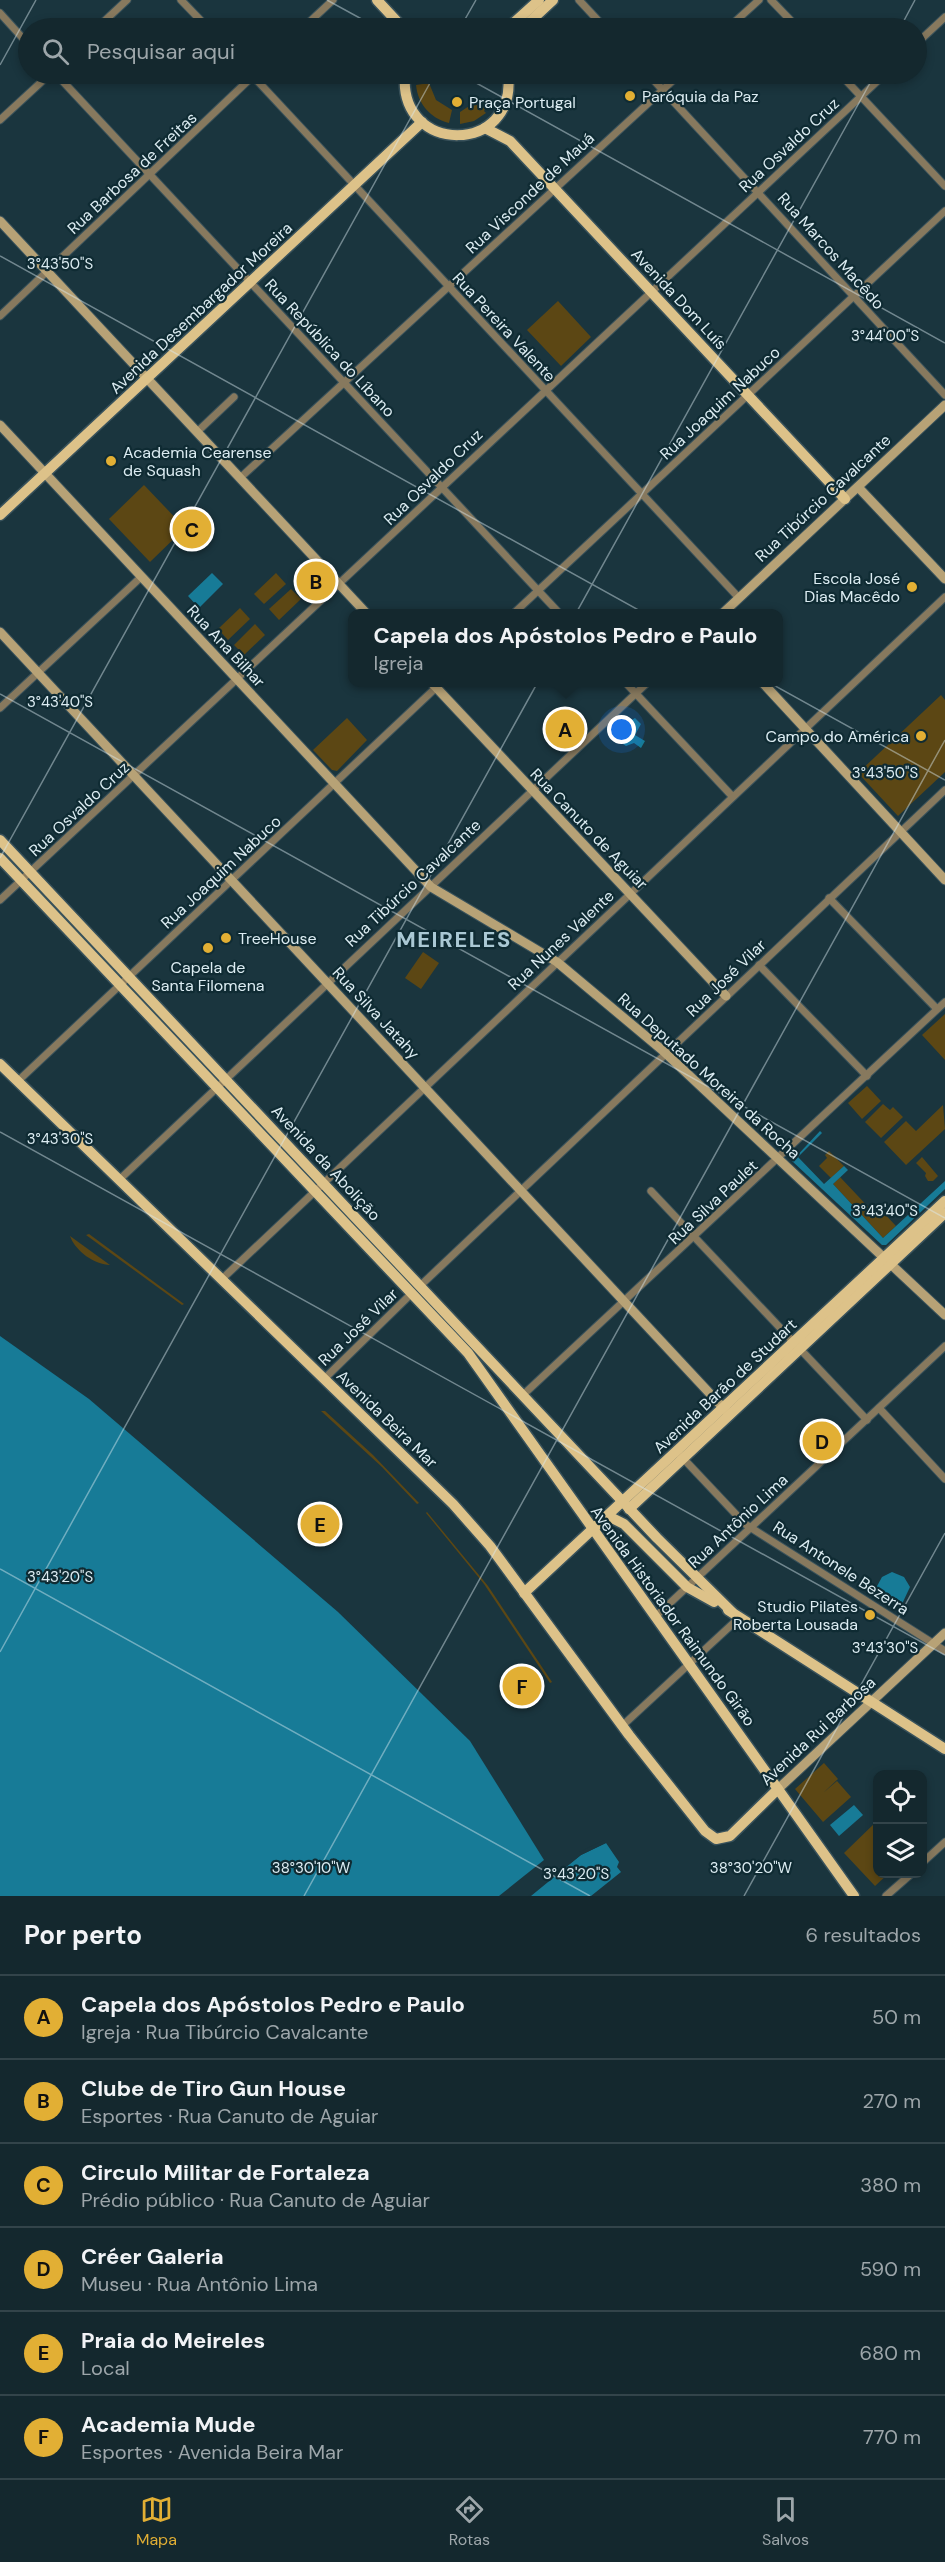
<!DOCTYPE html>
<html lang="pt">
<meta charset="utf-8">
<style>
body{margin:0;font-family:"DM Sans",sans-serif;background:#1d3036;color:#f1f3f6}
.controls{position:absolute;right:18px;bottom:18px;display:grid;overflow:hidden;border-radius:12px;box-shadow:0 3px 9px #0003}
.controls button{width:54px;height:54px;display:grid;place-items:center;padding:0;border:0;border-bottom:2px solid #33444a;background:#14282e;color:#f1f3f6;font:30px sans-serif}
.you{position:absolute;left:622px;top:730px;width:21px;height:21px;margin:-15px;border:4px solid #fff;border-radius:50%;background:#1a73e8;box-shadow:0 0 0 9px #1a73e833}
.badge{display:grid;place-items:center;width:39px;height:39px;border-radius:50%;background:#e2af34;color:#111;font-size:20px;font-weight:700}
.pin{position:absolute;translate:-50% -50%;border:3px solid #fff;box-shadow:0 2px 6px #0006}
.popup{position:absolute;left:348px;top:609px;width:435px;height:78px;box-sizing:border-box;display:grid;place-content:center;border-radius:12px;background:#14282e;filter:drop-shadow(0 2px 4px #0005);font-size:20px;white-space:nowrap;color:#9da6aa}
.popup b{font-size:22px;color:#f1f3f6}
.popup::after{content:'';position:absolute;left:50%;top:100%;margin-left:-12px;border:12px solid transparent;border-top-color:#14282e}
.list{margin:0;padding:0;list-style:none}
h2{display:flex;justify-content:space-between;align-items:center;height:78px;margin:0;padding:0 24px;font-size:26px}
h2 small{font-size:20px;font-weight:400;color:#9da6aa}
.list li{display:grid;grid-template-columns:39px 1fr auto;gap:18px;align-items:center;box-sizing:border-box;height:84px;padding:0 24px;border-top:2px solid #33444a}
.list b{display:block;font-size:22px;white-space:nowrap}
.list p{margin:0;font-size:20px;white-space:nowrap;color:#9da6aa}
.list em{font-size:20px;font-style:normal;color:#9da6aa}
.icon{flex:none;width:33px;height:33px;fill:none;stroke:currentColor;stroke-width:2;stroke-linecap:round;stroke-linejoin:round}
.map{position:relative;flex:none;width:945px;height:1896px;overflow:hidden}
.search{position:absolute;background:#14282e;box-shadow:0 3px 9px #0003;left:18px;right:18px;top:18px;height:66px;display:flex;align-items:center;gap:15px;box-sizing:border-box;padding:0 21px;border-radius:33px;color:#9da6aa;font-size:22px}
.sheet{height:582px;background:#14282e}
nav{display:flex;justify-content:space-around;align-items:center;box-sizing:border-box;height:84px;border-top:2px solid #33444a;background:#14282e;font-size:16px;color:#9da6aa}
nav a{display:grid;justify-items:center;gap:3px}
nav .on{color:#e2af34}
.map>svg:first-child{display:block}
</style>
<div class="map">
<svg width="945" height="1896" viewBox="0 0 945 1896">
<rect width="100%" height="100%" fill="#1a353e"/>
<g fill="#5c4714">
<path d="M429,83L436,100L452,110L449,123C430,118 418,104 416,85Z"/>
<path d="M480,99L487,106L484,111L486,113L474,121L460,124V112Z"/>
<path d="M558,301L591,337L561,366L527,330Z"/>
<path d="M144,485L185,528L150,562L109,519Z"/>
<path d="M276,573L286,584L264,604L254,594Z"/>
<path d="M291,589L301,599L279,620L269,609Z"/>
<path d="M240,608L250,619L228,640L218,629Z"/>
<path d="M255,624L265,635L244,655L234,645Z"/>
<path d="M941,695L945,700V772L898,816L858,773Z"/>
<path d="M347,718L367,740L337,771L332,770L313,750Z"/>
<path d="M423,952L439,963L421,989L405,978Z"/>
<path d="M945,1014V1060L922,1035Z"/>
<path d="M867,1086L881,1101L862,1119L848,1103Z"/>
<path d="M883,1104L890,1110L893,1107L903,1117L881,1138L865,1122Z"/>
<path d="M943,1105L945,1129L906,1165L884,1142L906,1121L916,1131Z"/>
<path d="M829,1151L844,1166L831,1178L819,1166L827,1158L825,1155Z"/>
<path d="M922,1157L938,1176L933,1181H928L925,1176L926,1173L916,1163Z"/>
<path d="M840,1177L874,1213L880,1209L896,1226L883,1238L833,1184Z"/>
<path d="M89,1234L184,1304L182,1305L86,1235Z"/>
<path d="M70,1236L110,1265C95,1265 75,1251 70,1236Z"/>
<path d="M321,1411H325L373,1455L419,1503L417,1504L382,1467Z"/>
<path d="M427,1512L488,1586L552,1682L550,1683L484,1584L426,1513Z"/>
<path d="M824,1763L838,1779L823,1793L837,1781L851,1797L823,1822L795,1789Z"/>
<path d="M877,1821L878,1874H888L875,1886L844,1853Z"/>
</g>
<g fill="#177b97">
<path d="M212,573L223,584L199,608L188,596Z"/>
<path d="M635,718L641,724L635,735L645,741L641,748L634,743L626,746L620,742L628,732L630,721Z"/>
<path d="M820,1131L822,1133L798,1157L824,1184L844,1166L848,1170L833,1184L883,1238L945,1181V1189L886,1245H882L792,1161Z"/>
<path d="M0,1336L89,1399L338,1612L470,1741L544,1860L499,1896H0Z"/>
<path d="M892,1572L904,1577L910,1587L902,1604L876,1588L882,1577Z"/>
<path d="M854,1805L863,1815L839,1836L830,1825Z"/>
<path d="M606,1843L619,1862L617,1867L621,1872L591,1896H531L581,1855Z"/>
</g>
<path fill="#1a353e" d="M604,1840L606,1843L581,1855L528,1896L579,1852Z"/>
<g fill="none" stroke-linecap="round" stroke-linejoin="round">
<defs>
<g id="street">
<path d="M181,0L208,28"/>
<path d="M579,0L605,28"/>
<path d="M771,0L798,28"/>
<path d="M0,13L28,44"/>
<path d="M97,28L127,0"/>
<path d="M303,28L333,0"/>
<path d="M728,28L759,0"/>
<path d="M916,44L945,17"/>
<path d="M56,74L560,614"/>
<path d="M251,74L739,598"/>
<path d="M648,74L945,395"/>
<path d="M840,74L945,186"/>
<path d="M0,120L50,74"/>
<path d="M0,316L255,74"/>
<path d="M197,432L234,397"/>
<path d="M240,478L680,74"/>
<path d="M513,614L945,211"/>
<path d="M625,682L732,796"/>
<path d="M0,708L140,578"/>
<path d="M829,898L937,1009"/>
<path d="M0,900L885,74"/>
<path d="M759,965L867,1076"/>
<path d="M18,1081L442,682"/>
<path d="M120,1179L648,682"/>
<path d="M651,1191L867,1420"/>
<path d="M222,1279L945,597"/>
<path d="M421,1285L945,790"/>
<path d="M324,1379L411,1294"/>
<path d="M524,1394L945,1002"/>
<path d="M879,1408L945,1479"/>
<path d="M680,1455L745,1524L945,1651"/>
<path d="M655,1617L945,1346"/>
<path d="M622,1726L740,1617"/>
<path d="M922,1863L945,1842"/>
<path d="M886,1896L911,1874"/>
</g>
<g id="secondary">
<path d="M0,221L367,614"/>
<path d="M0,425L431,887L557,962L661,1049L945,1315"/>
<path d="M858,487L945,579"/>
<path d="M722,614L945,405"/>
<path d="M0,632L728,1413"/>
<path d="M431,682L726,996"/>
<path d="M762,682L945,880"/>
<path d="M778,1789L945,1633"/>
</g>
<g id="primary">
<path d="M377,0L403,28"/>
<path d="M508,28L539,0"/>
<path d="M523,28L553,0"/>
<path d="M405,74C398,156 518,155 508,74"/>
<path d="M485,128L510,141L845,499"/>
<path d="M0,515L422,122"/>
<path d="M0,840L657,1538L732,1612"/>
<path d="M0,858L468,1353L854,1896"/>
<path d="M0,1064L453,1504L490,1546L629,1735L705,1831L716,1839L730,1836L778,1789"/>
<path d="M629,1509L945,1213"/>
<path d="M608,1516L624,1524L687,1587L714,1602"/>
<path d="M524,1593L945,1201"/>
<path d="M728,1610L945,1749"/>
</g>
</defs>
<use href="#street" stroke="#39525b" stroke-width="9"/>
<use href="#secondary" stroke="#39525b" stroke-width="11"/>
<use href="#primary" stroke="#39525b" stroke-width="13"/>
<use href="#street" stroke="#87795e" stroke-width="7"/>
<use href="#secondary" stroke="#b7a276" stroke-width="9"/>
<use href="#primary" stroke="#ddc289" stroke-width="10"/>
</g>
<path fill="none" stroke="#dcecf2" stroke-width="1.5" stroke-opacity="0.45" d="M327,0L378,28M460,28L476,0M900,28L915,0M0,65L36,0M460,74L945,343M0,256L945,780M0,694L945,1218M0,858L435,74M0,1132L945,1655M0,1569L590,1896M0,1652L875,74M304,1896L945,740M744,1896L945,1533"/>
<g fill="#e2af34" stroke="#0f2b33" stroke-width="2">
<circle cx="630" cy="96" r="6"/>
<circle cx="457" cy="102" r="6"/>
<circle cx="111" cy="461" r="6"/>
<circle cx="912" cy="587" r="6"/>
<circle cx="921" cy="736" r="6"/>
<circle cx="226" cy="938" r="6"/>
<circle cx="208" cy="948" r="6"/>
<circle cx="870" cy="1615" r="6"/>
</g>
<g text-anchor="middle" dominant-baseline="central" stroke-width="4.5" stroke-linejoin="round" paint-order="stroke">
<g font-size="16" fill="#dcecf2" stroke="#0f2b33" text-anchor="start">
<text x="642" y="96">Paróquia da Paz</text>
<text x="469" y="102">Praça Portugal</text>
<text x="123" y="452">Academia Cearense<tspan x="123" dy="18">de Squash</tspan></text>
<text x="900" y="578" text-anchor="end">Escola José<tspan x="900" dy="18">Dias Macêdo</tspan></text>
<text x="909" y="736" text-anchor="end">Campo do América</text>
<text x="238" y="938">TreeHouse</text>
<text x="208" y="967" text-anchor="middle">Capela de<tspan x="208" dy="18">Santa Filomena</tspan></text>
<text x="858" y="1606" text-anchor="end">Studio Pilates<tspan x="858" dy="18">Roberta Lousada</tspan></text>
</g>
<g font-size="16" fill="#dcecf2" stroke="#0f2b33">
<text transform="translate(789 145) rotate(-43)">Rua Osvaldo Cruz</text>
<text transform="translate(132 173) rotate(-43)">Rua Barbosa de Freitas</text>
<text transform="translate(530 193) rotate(-43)">Rua Visconde de Mauá</text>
<text transform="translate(831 251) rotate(48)">Rua Marcos Macêdo</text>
<text transform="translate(679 299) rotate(47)">Avenida Dom Luís</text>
<text transform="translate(201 308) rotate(-43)">Avenida Desembargador Moreira</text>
<text transform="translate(504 327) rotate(47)">Rua Pereira Valente</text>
<text transform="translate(330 348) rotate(47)">Rua República do Líbano</text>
<text transform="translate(720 403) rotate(-43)">Rua Joaquim Nabuco</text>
<text transform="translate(433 477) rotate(-44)">Rua Osvaldo Cruz</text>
<text transform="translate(823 498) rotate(-43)">Rua Tibúrcio Cavalcante</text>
<text transform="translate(226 646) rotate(47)">Rua Ana Bilhar</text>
<text transform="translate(79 809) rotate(-43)">Rua Osvaldo Cruz</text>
<text transform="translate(589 829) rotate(46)">Rua Canuto de Aguiar</text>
<text transform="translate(221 872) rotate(-43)">Rua Joaquim Nabuco</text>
<text transform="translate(413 883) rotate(-43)">Rua Tibúrcio Cavalcante</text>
<text transform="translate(561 940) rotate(-43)">Rua Nunes Valente</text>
<text transform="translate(726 978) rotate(-44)">Rua José Vilar</text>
<text transform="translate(376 1013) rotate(47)">Rua Silva Jatahy</text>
<text transform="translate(709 1076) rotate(42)">Rua Deputado Moreira da Rocha</text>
<text transform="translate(326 1163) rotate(47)">Avenida da Abolição</text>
<text transform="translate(713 1202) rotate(-43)">Rua Silva Paulet</text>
<text transform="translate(358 1327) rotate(-44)">Rua José Vilar</text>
<text transform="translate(725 1386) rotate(-43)">Avenida Barão de Studart</text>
<text transform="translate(387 1419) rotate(44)">Avenida Beira Mar</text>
<text transform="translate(738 1521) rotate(-43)">Rua Antônio Lima</text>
<text transform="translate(841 1568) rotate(33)">Rua Antonele Bezerra</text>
<text transform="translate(673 1616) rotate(54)">Avenida Historiador Raimundo Girão</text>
<text transform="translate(818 1731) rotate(-43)">Avenida Rui Barbosa</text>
</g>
<g font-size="22" font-weight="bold" letter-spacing="1.5" fill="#aac8d4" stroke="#0f2b33">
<text x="454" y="939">MEIRELES</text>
</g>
</g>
<g font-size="15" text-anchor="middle" fill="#dcecf2" stroke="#0f2b33" stroke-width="4.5" stroke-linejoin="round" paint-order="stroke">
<text x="60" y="269">3°43'50"S</text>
<text x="885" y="341">3°44'00"S</text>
<text x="60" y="707">3°43'40"S</text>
<text x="885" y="778">3°43'50"S</text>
<text x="60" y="1144">3°43'30"S</text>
<text x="885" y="1216">3°43'40"S</text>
<text x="60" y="1582">3°43'20"S</text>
<text x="885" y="1653">3°43'30"S</text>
<text x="311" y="1873">38°30'10"W</text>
<text x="751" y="1873">38°30'20"W</text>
<text x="576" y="1879">3°43'20"S</text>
</g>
</svg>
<div class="controls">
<button><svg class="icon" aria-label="locate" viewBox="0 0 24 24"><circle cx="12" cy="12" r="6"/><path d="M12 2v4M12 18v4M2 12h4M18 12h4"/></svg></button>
<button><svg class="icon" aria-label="layers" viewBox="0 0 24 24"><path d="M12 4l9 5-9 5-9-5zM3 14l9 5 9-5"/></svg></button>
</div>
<div class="you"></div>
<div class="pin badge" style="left:565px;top:729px">A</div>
<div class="popup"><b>Capela dos Apóstolos Pedro e Paulo</b>Igreja</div>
<div class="pin badge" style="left:316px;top:581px">B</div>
<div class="pin badge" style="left:192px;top:529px">C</div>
<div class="pin badge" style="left:822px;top:1441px">D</div>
<div class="pin badge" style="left:320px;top:1524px">E</div>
<div class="pin badge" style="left:522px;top:1686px">F</div>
<div class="search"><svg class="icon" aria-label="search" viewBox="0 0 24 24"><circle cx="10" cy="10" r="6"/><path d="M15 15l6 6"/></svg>Pesquisar aqui</div>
</div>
<section class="sheet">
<h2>Por perto<small>6 resultados</small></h2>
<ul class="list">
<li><span class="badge">A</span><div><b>Capela dos Apóstolos Pedro e Paulo</b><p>Igreja · Rua Tibúrcio Cavalcante</p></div><em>50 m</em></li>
<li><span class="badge">B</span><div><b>Clube de Tiro Gun House</b><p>Esportes · Rua Canuto de Aguiar</p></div><em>270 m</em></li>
<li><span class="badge">C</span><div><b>Circulo Militar de Fortaleza</b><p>Prédio público · Rua Canuto de Aguiar</p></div><em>380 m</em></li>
<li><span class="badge">D</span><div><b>Créer Galeria</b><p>Museu · Rua Antônio Lima</p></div><em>590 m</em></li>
<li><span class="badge">E</span><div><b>Praia do Meireles</b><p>Local</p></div><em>680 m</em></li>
<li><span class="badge">F</span><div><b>Academia Mude</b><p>Esportes · Avenida Beira Mar</p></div><em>770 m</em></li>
</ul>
</section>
<nav>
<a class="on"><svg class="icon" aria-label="map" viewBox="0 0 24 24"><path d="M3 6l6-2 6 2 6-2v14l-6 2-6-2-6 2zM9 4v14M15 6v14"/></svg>Mapa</a>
<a><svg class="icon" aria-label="directions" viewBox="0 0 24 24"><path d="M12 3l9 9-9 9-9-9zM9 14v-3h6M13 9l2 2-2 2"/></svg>Rotas</a>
<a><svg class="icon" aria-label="saved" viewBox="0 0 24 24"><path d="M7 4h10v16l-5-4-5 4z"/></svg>Salvos</a>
</nav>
